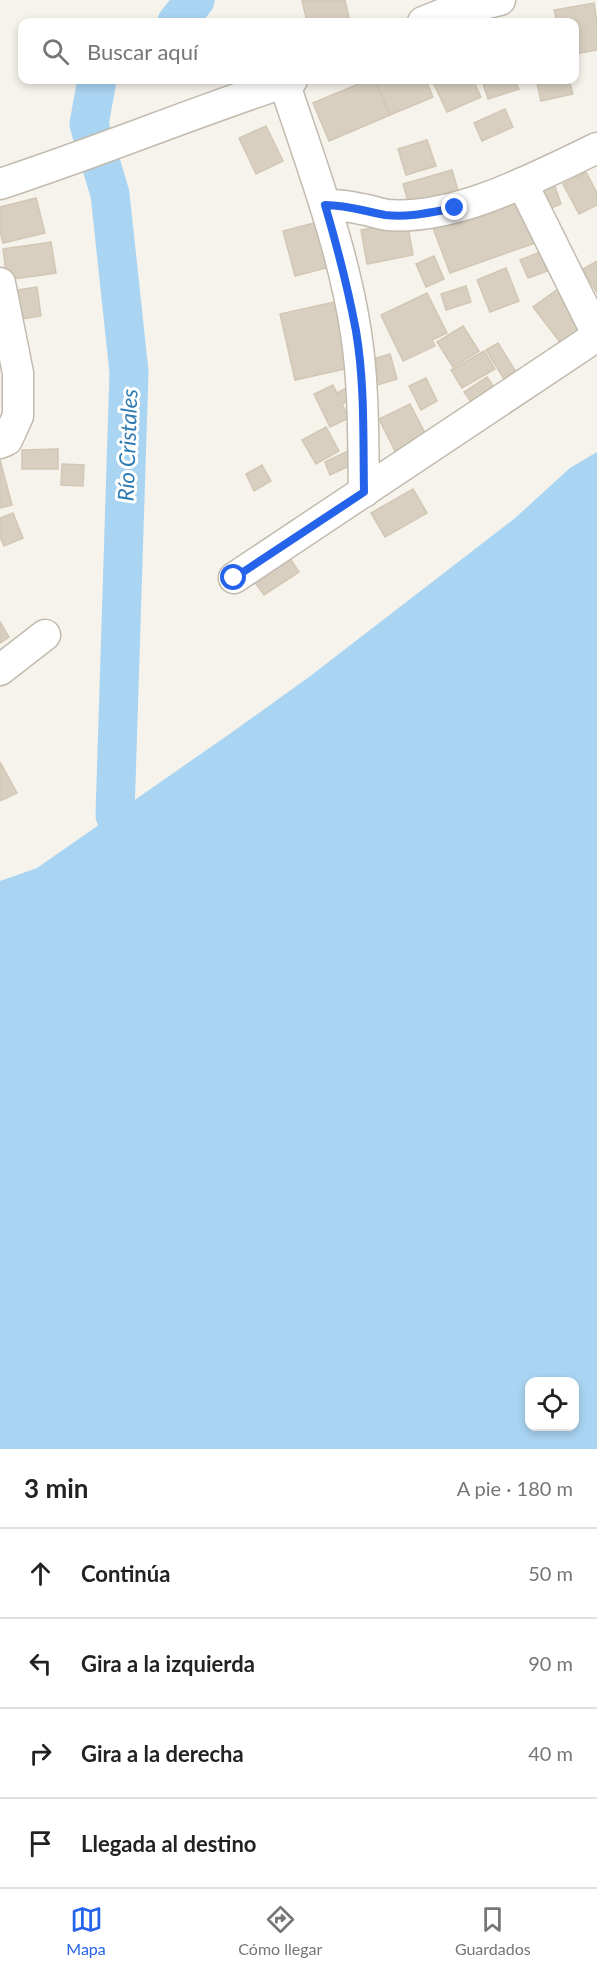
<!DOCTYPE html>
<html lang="es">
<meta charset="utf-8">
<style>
body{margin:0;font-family:Lato,sans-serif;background:#f2f2f2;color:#222}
.controls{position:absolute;right:18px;bottom:18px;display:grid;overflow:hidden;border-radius:12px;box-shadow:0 3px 9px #0003}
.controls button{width:54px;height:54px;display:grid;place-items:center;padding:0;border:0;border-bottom:2px solid #e0e0e0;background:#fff;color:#222;font:30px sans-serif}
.stop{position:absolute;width:18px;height:18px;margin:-14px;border:4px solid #2563eb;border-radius:50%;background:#fff}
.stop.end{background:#2563eb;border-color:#fff;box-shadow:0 2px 6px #0008}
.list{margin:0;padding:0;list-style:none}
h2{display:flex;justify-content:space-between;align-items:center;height:78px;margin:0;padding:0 24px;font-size:26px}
h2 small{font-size:20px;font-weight:400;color:#767676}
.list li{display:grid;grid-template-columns:39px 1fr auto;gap:18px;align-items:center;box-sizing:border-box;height:90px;padding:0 24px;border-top:2px solid #e0e0e0}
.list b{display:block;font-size:22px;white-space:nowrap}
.list em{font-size:20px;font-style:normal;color:#767676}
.icon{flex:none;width:33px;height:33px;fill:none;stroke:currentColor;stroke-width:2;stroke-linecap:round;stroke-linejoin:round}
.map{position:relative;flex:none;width:597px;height:1449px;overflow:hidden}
.search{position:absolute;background:#fff;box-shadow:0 3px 9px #0003;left:18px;right:18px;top:18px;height:66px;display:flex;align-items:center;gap:15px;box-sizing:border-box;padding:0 21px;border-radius:12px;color:#767676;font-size:22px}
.sheet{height:438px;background:#fff}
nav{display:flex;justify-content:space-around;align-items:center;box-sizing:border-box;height:84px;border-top:2px solid #e0e0e0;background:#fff;font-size:16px;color:#767676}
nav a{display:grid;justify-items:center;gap:3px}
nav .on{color:#2563eb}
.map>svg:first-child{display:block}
</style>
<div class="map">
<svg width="597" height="1449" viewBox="0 0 597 1449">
<rect width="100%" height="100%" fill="#f6f3ec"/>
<path fill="#a9d4f2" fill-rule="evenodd" d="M597,452V1449H0V881L37,868L228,735L309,677L514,519L570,468ZM530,1382H574V1426H530Z"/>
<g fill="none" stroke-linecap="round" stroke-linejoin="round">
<g stroke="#a9d4f2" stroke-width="39">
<path d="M177,22L195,0"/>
<path d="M97,80L89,124L110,194L129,372L115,815"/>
</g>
</g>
<g fill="#d8cfc1" stroke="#d3c7b4" stroke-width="1.5">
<path d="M302,0H345L350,22H307Z"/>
<path d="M594,3L597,22V50L574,54V22H557L554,10Z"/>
<path d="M368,80H375L390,115L329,141L313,103Z"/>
<path d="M375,80H426L433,97L390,115Z"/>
<path d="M432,80H473L481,97L447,112Z"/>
<path d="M493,80H515L519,89L488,99L483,83Z"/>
<path d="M553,80H569L573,94L541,101L537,83Z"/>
<path d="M505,109L513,127L482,141L474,123Z"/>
<path d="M266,126L283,161L256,174L239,138Z"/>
<path d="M427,140L436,166L406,175L398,149Z"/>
<path d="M452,170L459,194L410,208L403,184Z"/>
<path d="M586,172L597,193V205L579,214L563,184Z"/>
<path d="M553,181L561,204L535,214L527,191Z"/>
<path d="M516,190L535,243L450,273L430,220Z"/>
<path d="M36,198L45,233L3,243L0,231V207Z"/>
<path d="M407,221L413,255L367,264L361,230Z"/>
<path d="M318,222L330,267L295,276L283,231Z"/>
<path d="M51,242L56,273L7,280L3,249Z"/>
<path d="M540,252L547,271L528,278L520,260Z"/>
<path d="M434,256L444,279L426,287L416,264Z"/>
<path d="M597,261V293L583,269Z"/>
<path d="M506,268L519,301L490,312L477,280Z"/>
<path d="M565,284L597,325L566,350L533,307Z"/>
<path d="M466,286L471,302L446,310L441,294Z"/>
<path d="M37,287L41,316L16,320L11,291Z"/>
<path d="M427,293L447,333L432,340L435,346L403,361L381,315Z"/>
<path d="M339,301L354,367L295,380L280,314Z"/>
<path d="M463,326L479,351L453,367L437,342Z"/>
<path d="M498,343L516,372L504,379L486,350Z"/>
<path d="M484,351L495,369L462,388L451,370Z"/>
<path d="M390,354L397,379L377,385L370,360Z"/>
<path d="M487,377L494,387L471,402L464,392Z"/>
<path d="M426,378L437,401L421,410L409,386Z"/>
<path d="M333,385L337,393L350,386L356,397L342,404L349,418L330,427L314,394Z"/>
<path d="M410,404L427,437L396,453L379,419Z"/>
<path d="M326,427L339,451L316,464L302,440Z"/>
<path d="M58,449V469H22V450Z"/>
<path d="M348,451L354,464L330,475L325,462Z"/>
<path d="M0,460L12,505L0,508Z"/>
<path d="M62,464L84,465L83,486L61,485Z"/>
<path d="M262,465L271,481L254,491L246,474Z"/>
<path d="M413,489L427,513L385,537L371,513Z"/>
<path d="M13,513L23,538L4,546L0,537V518Z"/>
<path d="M285,551L299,572L264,595L249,574Z"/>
<path d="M0,622L9,637L0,643Z"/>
<path d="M0,762L17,793L0,801Z"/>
</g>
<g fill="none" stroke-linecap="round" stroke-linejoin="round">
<defs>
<g id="minor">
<path d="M423,22L443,14L500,0"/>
<path d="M284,82C311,164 343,247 356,333C364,385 363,439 364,492"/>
<path d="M522,183L597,334"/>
<path d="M0,184C98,152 194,112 292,80"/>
<path d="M325,205C337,205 349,206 361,209C370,210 379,214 388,215C457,220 536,177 597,148"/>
<path d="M0,283L18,373V416L7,440L0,443"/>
<path d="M234,578L597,336"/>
<path d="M0,670L45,635"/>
</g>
</defs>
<use href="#minor" stroke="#c2bbae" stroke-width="33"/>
<use href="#minor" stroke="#fff" stroke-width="30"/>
</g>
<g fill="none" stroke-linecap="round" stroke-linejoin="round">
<path stroke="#2563eb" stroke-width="8" d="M234,578L364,492C363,439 365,384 356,331C348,288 337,246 325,205C346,205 364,211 385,215C408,218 433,212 455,208"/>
</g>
<g text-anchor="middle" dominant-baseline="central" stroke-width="6" stroke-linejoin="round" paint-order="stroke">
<g font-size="22" font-style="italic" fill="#2e7ab2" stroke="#fff">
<text transform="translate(127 445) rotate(-88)">Río Cristales</text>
</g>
</g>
</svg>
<div class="controls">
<button><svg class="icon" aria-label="locate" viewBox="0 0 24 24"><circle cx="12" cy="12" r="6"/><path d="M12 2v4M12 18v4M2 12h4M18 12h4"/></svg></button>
</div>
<div class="stop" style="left:234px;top:578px"></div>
<div class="stop end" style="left:455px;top:208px"></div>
<div class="search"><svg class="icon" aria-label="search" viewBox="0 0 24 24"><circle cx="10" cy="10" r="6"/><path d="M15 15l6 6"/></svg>Buscar aquí</div>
</div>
<section class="sheet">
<h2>3 min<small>A pie · 180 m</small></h2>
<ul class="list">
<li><svg class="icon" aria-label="ahead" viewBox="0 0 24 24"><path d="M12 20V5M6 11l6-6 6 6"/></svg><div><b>Continúa</b></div><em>50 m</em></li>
<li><svg class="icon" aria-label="left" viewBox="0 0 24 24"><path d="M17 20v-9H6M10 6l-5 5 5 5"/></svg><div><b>Gira a la izquierda</b></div><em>90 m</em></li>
<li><svg class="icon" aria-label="right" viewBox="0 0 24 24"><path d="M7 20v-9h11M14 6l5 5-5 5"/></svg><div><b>Gira a la derecha</b></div><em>40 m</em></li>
<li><svg class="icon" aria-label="arrive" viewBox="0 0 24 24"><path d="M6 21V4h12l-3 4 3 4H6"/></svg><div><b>Llegada al destino</b></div></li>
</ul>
</section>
<nav>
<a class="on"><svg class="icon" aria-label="map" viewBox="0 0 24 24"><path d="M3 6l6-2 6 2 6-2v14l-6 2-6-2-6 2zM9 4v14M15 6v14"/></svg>Mapa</a>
<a><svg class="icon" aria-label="directions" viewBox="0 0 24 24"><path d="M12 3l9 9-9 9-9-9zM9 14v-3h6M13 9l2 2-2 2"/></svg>Cómo llegar</a>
<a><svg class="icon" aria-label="saved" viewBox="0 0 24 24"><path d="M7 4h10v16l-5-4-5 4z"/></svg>Guardados</a>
</nav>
